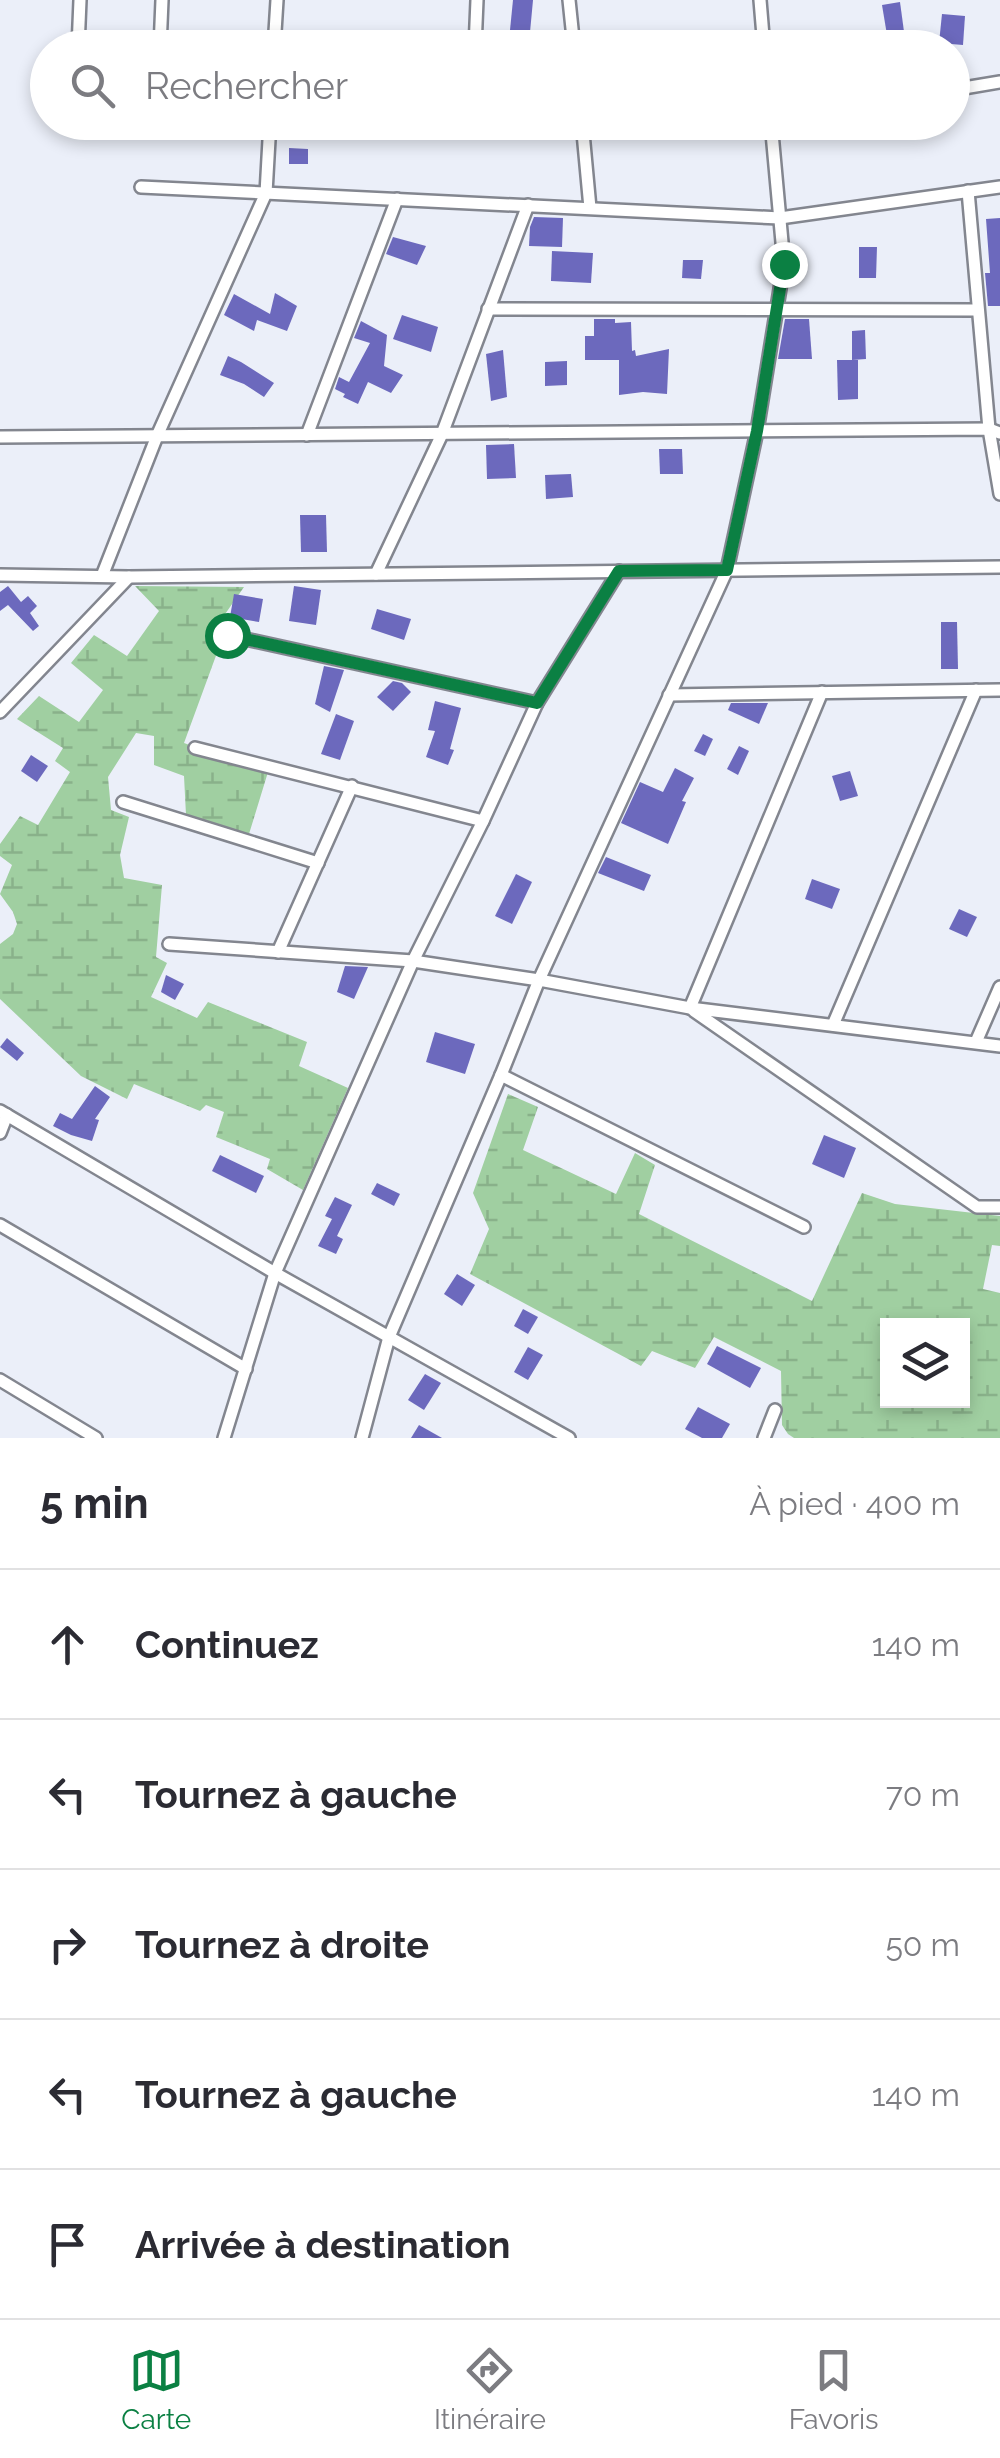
<!DOCTYPE html>
<html lang="fr">
<meta charset="utf-8">
<style>
body{margin:0;font-family:Raleway,sans-serif;background:#f2f2f3;color:#2b2b33}
.controls{position:absolute;right:30px;bottom:30px;display:grid;overflow:hidden;border-radius:0px;box-shadow:0 5px 15px #0003}
.controls button{width:90px;height:90px;display:grid;place-items:center;padding:0;border:0;border-bottom:2px solid #e1e1e2;background:#fff;color:#2b2b33;font:50px sans-serif}
.stop{position:absolute;width:30px;height:30px;margin:-22px;border:8px solid #0b8043;border-radius:50%;background:#fff}
.stop.end{background:#0b8043;border-color:#fff;box-shadow:0 2px 10px #0008}
.list{margin:0;padding:0;list-style:none}
h2{display:flex;justify-content:space-between;align-items:center;height:130px;margin:0;padding:0 40px;font-size:42px}
h2 small{font-size:32px;font-weight:400;color:#7c7c81}
.list li{display:grid;grid-template-columns:65px 1fr auto;gap:30px;align-items:center;box-sizing:border-box;height:150px;padding:0 40px;border-top:2px solid #e1e1e2}
.list b{display:block;font-size:38px;white-space:nowrap}
.list em{font-size:32px;font-style:normal;color:#7c7c81}
.icon{flex:none;width:55px;height:55px;fill:none;stroke:currentColor;stroke-width:2;stroke-linecap:round;stroke-linejoin:round}
.map{position:relative;flex:none;width:1000px;height:1438px;overflow:hidden}
.search{position:absolute;background:#fff;box-shadow:0 5px 15px #0003;left:30px;right:30px;top:30px;height:110px;display:flex;align-items:center;gap:25px;box-sizing:border-box;padding:0 35px;border-radius:55px;color:#7c7c81;font-size:38px}
.sheet{height:880px;background:#fff}
nav{display:flex;justify-content:space-around;align-items:center;box-sizing:border-box;height:140px;border-top:2px solid #e1e1e2;background:#fff;font-size:28px;color:#7c7c81}
nav a{display:grid;justify-items:center;gap:5px}
nav .on{color:#0b8043}
.map>svg:first-child{display:block}
</style>
<div class="map">
<svg width="1000" height="1438" viewBox="0 0 1000 1438">
<defs>
<pattern id="wetland-marsh" width="20" height="14" patternUnits="userSpaceOnUse" patternTransform="scale(2.5)"><rect width="20" height="14" fill="#a0cfa1"/><path d="M1 5h8M5 5V1M11 12h8M15 12V8" fill="none" stroke="#89b18a"/></pattern>
</defs>
<rect width="100%" height="100%" fill="#ebeff9"/>
<g fill="url(#wetland-marsh)" fill-rule="evenodd">
<path d="M135,586L244,587L209,637L221,642L184,743L268,772L249,834L186,815L184,776L154,765V736L136,733L108,777L111,810L129,817L120,855L124,878L162,885L156,957L167,963L151,997L197,1018L208,1002L307,1042L299,1066L348,1088L303,1190L267,1169L270,1159L216,1137L224,1112L206,1105L200,1111L134,1084L127,1099L81,1076L0,999V944L13,934L17,924L13,912L0,894L12,865L0,856V844L20,816L38,825L70,772L55,761L63,748L17,719L39,696L79,722L103,690L71,663L94,635L127,656L159,611Z"/>
<path d="M508,1094L538,1107L523,1150L616,1194L635,1153L655,1165L639,1214L812,1301L862,1193L895,1204L1000,1216V1246L992,1245L983,1289L1000,1293V1438H794L788,1434L782,1425L781,1371L714,1337L695,1368L652,1351L641,1366L470,1274L489,1229L473,1193ZM888,1326H962V1400H888Z"/>
</g>
<g fill="#6c69bd">
<path d="M513,0H533L530,32L510,30Z"/>
<path d="M900,2L905,39L888,41L882,5Z"/>
<path d="M942,14L965,16L963,45L939,43Z"/>
<path d="M852,122H877L878,135L853,138Z"/>
<path d="M289,148L308,149V164H289Z"/>
<path d="M534,217L563,218L562,247L529,246L530,227Z"/>
<path d="M1000,218V306H988L985,273H990L986,219Z"/>
<path d="M393,237L426,246L417,265L386,254Z"/>
<path d="M859,247H877L876,278H859Z"/>
<path d="M552,251L593,253L591,283L551,281Z"/>
<path d="M683,260H703L701,279L682,278Z"/>
<path d="M275,293L297,306L287,331L257,320L254,331L224,315L234,294L270,314Z"/>
<path d="M402,315L438,327L431,352L393,339Z"/>
<path d="M594,319H615V323L631,322L632,351L635,350L636,356L669,349L667,394L643,392L619,395V360H585V336H594Z"/>
<path d="M785,319H809L812,359H778Z"/>
<path d="M361,321L387,335L384,366L403,375L391,393L368,382L358,404L343,397L345,394L335,389L339,377L349,382L370,343L354,338Z"/>
<path d="M865,330L866,359L852,360V331Z"/>
<path d="M503,350L507,397L491,401L486,354Z"/>
<path d="M228,356L241,362L274,383L264,397L244,384L220,375Z"/>
<path d="M837,360H858V399L838,400Z"/>
<path d="M567,361V385L545,386V362Z"/>
<path d="M514,444L516,478L487,479L486,445Z"/>
<path d="M659,449H682L683,474H660Z"/>
<path d="M571,474L573,497L546,499L545,475Z"/>
<path d="M300,515H326L327,552H301Z"/>
<path d="M8,586L21,602L28,596L37,606L30,613L39,626L33,631L8,605L0,611V592Z"/>
<path d="M294,586L321,590L316,625L289,621Z"/>
<path d="M234,594L263,599L259,622L230,617Z"/>
<path d="M377,609L411,619L404,640L371,629Z"/>
<path d="M941,622H957L958,669H941Z"/>
<path d="M324,666L344,670L330,712L315,704Z"/>
<path d="M393,681L402,683L411,692L393,711L377,697Z"/>
<path d="M435,701L461,708L450,749L454,750L448,765L426,757L435,731L428,730Z"/>
<path d="M731,703H768L759,724L728,710Z"/>
<path d="M336,714L354,721L340,760L321,754Z"/>
<path d="M703,734L713,739L705,756L694,751Z"/>
<path d="M739,746L749,751L738,775L727,769Z"/>
<path d="M31,755L48,766L37,782L21,771Z"/>
<path d="M675,768L694,778L682,801L686,802L668,844L621,823L640,782L663,792Z"/>
<path d="M850,771L858,796L840,801L832,776Z"/>
<path d="M606,857L651,875L644,891L598,873Z"/>
<path d="M516,874L532,882L512,924L495,916Z"/>
<path d="M812,879L840,889L832,909L805,899Z"/>
<path d="M959,909L977,917L967,937L949,929Z"/>
<path d="M345,966L368,967L354,999L337,992Z"/>
<path d="M166,975L184,984L175,1000L161,992Z"/>
<path d="M435,1032L475,1044L465,1074L426,1062Z"/>
<path d="M7,1038L24,1053L17,1061L0,1047Z"/>
<path d="M95,1086L110,1097L95,1119L99,1120L92,1141L71,1135L53,1126L60,1113L72,1119Z"/>
<path d="M824,1135L856,1148L844,1178L812,1164Z"/>
<path d="M220,1155L264,1176L256,1193L212,1171Z"/>
<path d="M377,1183L400,1194L394,1206L371,1194Z"/>
<path d="M335,1197L352,1205L337,1236L343,1239L336,1254L318,1246L332,1219L325,1216Z"/>
<path d="M457,1274L475,1285L462,1306L444,1294Z"/>
<path d="M523,1309L538,1317L528,1334L514,1326Z"/>
<path d="M717,1346L761,1368L750,1388L707,1364Z"/>
<path d="M528,1347L543,1355L528,1380L514,1372Z"/>
<path d="M425,1374L441,1383L424,1410L408,1400Z"/>
<path d="M698,1407L730,1424L722,1438H702L685,1429Z"/>
<path d="M419,1425L442,1438H411Z"/>
</g>
<g fill="none" stroke-linecap="round" stroke-linejoin="round">
<defs>
<g id="street">
<path d="M569,0L574,48"/>
<path d="M760,0L764,48"/>
<path d="M78,48L80,0"/>
<path d="M160,48L162,0"/>
<path d="M274,48L277,0"/>
<path d="M475,48L477,0"/>
<path d="M952,90L1000,82"/>
<path d="M582,122L590,208"/>
<path d="M141,187L780,218L1000,187"/>
<path d="M968,191L989,429L1000,494"/>
<path d="M488,309L977,310"/>
<path d="M307,435L397,199"/>
<path d="M0,437L989,429L1000,433"/>
<path d="M376,574L442,434L528,205"/>
<path d="M0,575L129,577L1000,567"/>
<path d="M102,576L157,436L266,193L270,122"/>
<path d="M227,635L537,703"/>
<path d="M669,695L1000,690"/>
<path d="M0,712L129,577"/>
<path d="M195,748L483,821"/>
<path d="M123,802L318,863"/>
<path d="M169,944L413,961L539,980L690,1008L1000,1046"/>
<path d="M278,952L352,786"/>
<path d="M690,1008L822,692"/>
<path d="M694,1011L977,1207H1000"/>
<path d="M833,1025L976,690"/>
<path d="M976,1042L1000,987"/>
<path d="M501,1075L804,1227"/>
<path d="M0,1111L275,1273L569,1438"/>
<path d="M0,1133L7,1115"/>
<path d="M0,1225L246,1369"/>
<path d="M0,1380L96,1438"/>
<path d="M224,1438L275,1273L413,961L483,821L537,703L619,571"/>
<path d="M362,1438L389,1337L501,1075L539,980L727,570L757,431L784,264L771,122"/>
<path d="M764,1438L775,1410"/>
</g>
</defs>
<use href="#street" stroke="#83868f" stroke-width="16"/>
<use href="#street" stroke="#fff" stroke-width="11"/>
</g>
<g fill="none" stroke-linecap="round" stroke-linejoin="round">
<path stroke="#0b8043" stroke-width="12" d="M227,635L537,703L619,571L727,570L757,431L784,264"/>
</g>
</svg>
<div class="controls">
<button><svg class="icon" aria-label="layers" viewBox="0 0 24 24"><path d="M12 4l9 5-9 5-9-5zM3 14l9 5 9-5"/></svg></button>
</div>
<div class="stop" style="left:227px;top:635px"></div>
<div class="stop end" style="left:784px;top:264px"></div>
<div class="search"><svg class="icon" aria-label="search" viewBox="0 0 24 24"><circle cx="10" cy="10" r="6"/><path d="M15 15l6 6"/></svg>Rechercher</div>
</div>
<section class="sheet">
<h2>5 min<small>À pied · 400 m</small></h2>
<ul class="list">
<li><svg class="icon" aria-label="ahead" viewBox="0 0 24 24"><path d="M12 20V5M6 11l6-6 6 6"/></svg><div><b>Continuez</b></div><em>140 m</em></li>
<li><svg class="icon" aria-label="left" viewBox="0 0 24 24"><path d="M17 20v-9H6M10 6l-5 5 5 5"/></svg><div><b>Tournez à gauche</b></div><em>70 m</em></li>
<li><svg class="icon" aria-label="right" viewBox="0 0 24 24"><path d="M7 20v-9h11M14 6l5 5-5 5"/></svg><div><b>Tournez à droite</b></div><em>50 m</em></li>
<li><svg class="icon" aria-label="left" viewBox="0 0 24 24"><path d="M17 20v-9H6M10 6l-5 5 5 5"/></svg><div><b>Tournez à gauche</b></div><em>140 m</em></li>
<li><svg class="icon" aria-label="arrive" viewBox="0 0 24 24"><path d="M6 21V4h12l-3 4 3 4H6"/></svg><div><b>Arrivée à destination</b></div></li>
</ul>
</section>
<nav>
<a class="on"><svg class="icon" aria-label="map" viewBox="0 0 24 24"><path d="M3 6l6-2 6 2 6-2v14l-6 2-6-2-6 2zM9 4v14M15 6v14"/></svg>Carte</a>
<a><svg class="icon" aria-label="directions" viewBox="0 0 24 24"><path d="M12 3l9 9-9 9-9-9zM9 14v-3h6M13 9l2 2-2 2"/></svg>Itinéraire</a>
<a><svg class="icon" aria-label="saved" viewBox="0 0 24 24"><path d="M7 4h10v16l-5-4-5 4z"/></svg>Favoris</a>
</nav>
